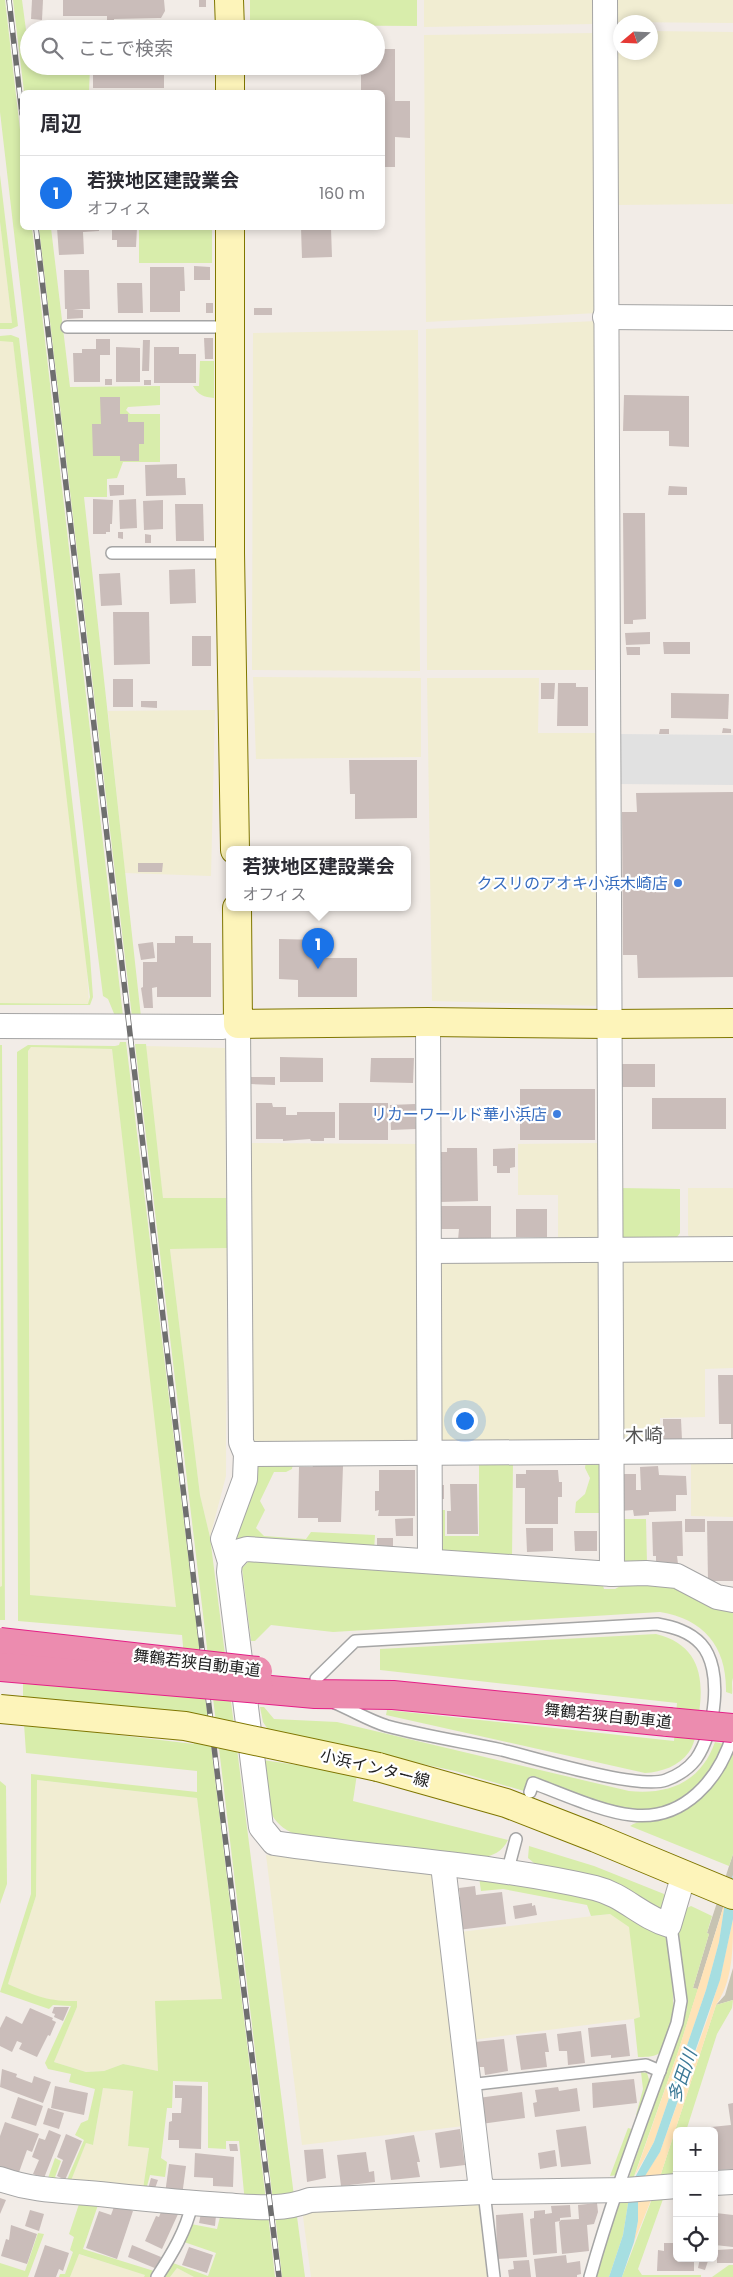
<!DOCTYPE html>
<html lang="ja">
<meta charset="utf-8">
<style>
body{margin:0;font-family:Poppins,"Noto Sans JP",sans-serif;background:#f7f7f7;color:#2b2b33}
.controls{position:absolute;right:15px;bottom:15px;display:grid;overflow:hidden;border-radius:8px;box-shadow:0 2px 8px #0003}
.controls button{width:45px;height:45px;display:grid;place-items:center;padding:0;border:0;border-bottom:1px solid #e1e1e2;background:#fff;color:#2b2b33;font:25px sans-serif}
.compass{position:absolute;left:613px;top:15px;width:45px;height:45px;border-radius:50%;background:#fff;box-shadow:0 2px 8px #0003;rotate:251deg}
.you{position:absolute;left:464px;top:1420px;width:18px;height:18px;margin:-12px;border:4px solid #fff;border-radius:50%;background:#1a73e8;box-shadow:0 0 0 8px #1a73e833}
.badge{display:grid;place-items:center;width:32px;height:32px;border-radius:50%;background:#1a73e8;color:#fff;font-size:16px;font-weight:700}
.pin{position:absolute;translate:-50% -41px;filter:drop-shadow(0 1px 2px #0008)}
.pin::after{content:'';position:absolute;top:26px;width:18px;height:15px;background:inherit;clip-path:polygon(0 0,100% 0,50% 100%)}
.popup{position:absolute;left:226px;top:846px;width:185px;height:65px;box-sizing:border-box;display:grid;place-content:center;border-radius:8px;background:#fff;filter:drop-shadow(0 1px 4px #0005);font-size:16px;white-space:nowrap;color:#7c7c81}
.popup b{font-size:19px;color:#2b2b33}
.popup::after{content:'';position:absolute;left:50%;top:100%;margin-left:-10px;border:10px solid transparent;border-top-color:#fff}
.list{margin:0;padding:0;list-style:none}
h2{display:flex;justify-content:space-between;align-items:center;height:65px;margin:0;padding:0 20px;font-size:21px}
h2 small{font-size:16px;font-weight:400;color:#7c7c81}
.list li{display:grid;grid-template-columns:32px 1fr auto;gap:15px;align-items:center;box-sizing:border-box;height:75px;padding:0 20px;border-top:1px solid #e1e1e2}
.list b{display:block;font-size:19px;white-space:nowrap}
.list p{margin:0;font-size:16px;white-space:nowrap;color:#7c7c81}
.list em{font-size:16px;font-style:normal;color:#7c7c81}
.icon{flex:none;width:28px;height:28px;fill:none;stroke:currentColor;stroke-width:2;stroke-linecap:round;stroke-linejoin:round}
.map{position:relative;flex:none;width:733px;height:2277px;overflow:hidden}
.search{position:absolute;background:#fff;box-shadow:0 2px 8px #0003;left:20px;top:20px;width:365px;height:55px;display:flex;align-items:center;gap:12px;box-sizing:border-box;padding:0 18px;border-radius:28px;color:#7c7c81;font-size:19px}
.panel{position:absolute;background:#fff;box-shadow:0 2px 8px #0003;left:20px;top:90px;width:365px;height:140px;border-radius:8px}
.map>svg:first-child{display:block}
</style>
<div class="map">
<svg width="733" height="2277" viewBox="0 0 733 2277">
<rect width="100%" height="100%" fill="#f2ece7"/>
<g fill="#c7c3b2">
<path d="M733,1854V1875L698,1989L693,1988L709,1934L707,1933Z"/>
<path d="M733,1968V2000L716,2005L725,1995Z"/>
</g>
<g fill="#f1edd2">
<path d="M424,0H596L595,24L424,27Z"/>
<path d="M614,0H733V23L614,22Z"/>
<path d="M613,31H620V52H650L651,31L733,32V204L614,205Z"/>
<path d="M595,33L597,313L426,322L424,35Z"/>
<path d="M0,222L12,323H0Z"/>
<path d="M596,321L598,670H427L426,329Z"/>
<path d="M418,330L420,671L252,670L253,333Z"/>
<path d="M0,341H13L86,957L89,1004L0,1003Z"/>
<path d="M253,677L421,678V757L256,759Z"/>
<path d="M427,678H539L538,733H600V1006L432,1001Z"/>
<path d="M215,710L211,876L125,873L108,711Z"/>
<path d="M146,1046L225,1048L226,1198L163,1199Z"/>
<path d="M31,1047L112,1049L177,1607L30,1595L28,1051Z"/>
<path d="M248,1143L422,1144L423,1444H249Z"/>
<path d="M601,1143L602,1234L594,1241H558V1195H518V1144Z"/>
<path d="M0,1165L1,1378L2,1587H0Z"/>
<path d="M688,1188H733V1241H693L688,1235Z"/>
<path d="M227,1248L226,1476L210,1537L200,1495L170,1249Z"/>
<path d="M733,1255V1368L705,1369V1417L660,1418V1444H620V1256Z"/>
<path d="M601,1256L602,1444H435L434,1258Z"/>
<path d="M691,1460H733V1517L691,1516Z"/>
<path d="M36,1780L197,1798L222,1999L158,2071L123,2064L104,2071L86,2072L54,2062L77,2007V2001H57L42,1999L8,1984L36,1896Z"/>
<path d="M266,1855L432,1873L464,2126L302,2145Z"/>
<path d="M610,1914L630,1927L640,2018L472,2040L460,1932Z"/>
<path d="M103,2088L134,2091L128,2146L149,2147L143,2189L70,2183L86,2143L93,2145Z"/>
<path d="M478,2202L481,2207L490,2277H311L302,2209Z"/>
<path d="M78,2254L146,2275L144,2277H70Z"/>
<path d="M177,2268L194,2277H170Z"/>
</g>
<g fill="#d8edab" fill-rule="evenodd">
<path d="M0,0H5L22,147V228H32L123,1016H115L108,999L103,996L98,956L0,112Z"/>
<path d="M13,0H22L26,30L29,31V66H90L89,92H24Z"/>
<path d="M250,0H417V26L250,25Z"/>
<path d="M0,175L18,326L11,329H0V323H12L0,222Z"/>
<path d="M39,228H51L70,387L160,386V405L128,407L126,410L130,414H160V462H123L117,478L107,479V497H84L141,1017H132Z"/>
<rect x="139" y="228" width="73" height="35"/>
<path d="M11,335L19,338L90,956L93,997L90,1005H0V1003L88,1004L90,997L13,342L0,341V336Z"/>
<path d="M200,361H214V398C204,397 198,395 193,386H199Z"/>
<path d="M120,1042H126L266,2201L261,2203H245L239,2141H226V2149L208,2148V2082L173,2081L172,2108H167L161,2158L167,2162L165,2177L150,2175L146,2190L153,2192L152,2194L101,2188L52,2187L46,2184L55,2158L61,2161L55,2177L66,2182L84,2140L75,2135L81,2123L88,2120L95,2089L69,2082L71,2074L48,2069L45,2063L71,2006L53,2005L49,2009L0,1992L31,1894V1774L197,1792V1771L26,1753L24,1724L194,1744L190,1714L23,1697V1676L187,1690L182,1635L18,1621L17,1052L28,1045L115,1046L119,1045ZM31,1047L112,1049L176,1607L30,1595L28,1051ZM37,1780L197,1798L222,1999L155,2001L158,2071L123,2064L104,2071L86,2072L54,2062L77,2007V2001C48,2002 34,1995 8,1984L36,1896ZM103,2088L133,2091L128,2146L149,2148L143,2189L70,2183L86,2143L93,2145Z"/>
<path d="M135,1044H146L163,1198H226L227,1248L170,1249L200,1495L210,1537L294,2196L273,2201Z"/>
<path d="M0,1045H2L5,1620H0V1587L2,1586Z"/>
<path d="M620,1188L680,1189V1233L674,1241H625L620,1236Z"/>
<path d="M586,1460H602V1511L600,1513H575L576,1502L585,1494L590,1478L585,1468Z"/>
<path d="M513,1461L512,1560L439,1555L437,1510H445V1536H479V1462Z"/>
<path d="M293,1463L292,1469L286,1472H274L260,1501L265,1510L256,1528L264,1536L306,1539L311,1532L375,1535L374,1551L233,1539L257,1481L258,1464Z"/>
<path d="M620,1519H646L647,1564H623Z"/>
<path d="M254,1556L601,1579L604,1589H615L628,1582L654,1580L733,1609V1678C731,1684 733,1689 732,1694L726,1692C727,1647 704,1619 660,1612L333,1632L271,1625L255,1641H251L242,1568Z"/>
<path d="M656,1634C701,1645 705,1680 698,1719C696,1731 696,1742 689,1752C679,1766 662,1772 645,1773L386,1715L387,1710L674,1741L677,1703L380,1670V1649Z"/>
<path d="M260,1707H264L274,1719L337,1722L629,1791C669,1795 701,1782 715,1742L724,1744C720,1752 717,1761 713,1768C696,1795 663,1813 632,1809C602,1805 559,1786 530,1776L524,1791L455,1771L269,1731L263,1722Z"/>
<path d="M733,1751V1854L729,1866L630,1826C638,1820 646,1823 655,1821C693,1814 719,1785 733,1751Z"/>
<path d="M263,1760L357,1774L353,1801L508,1840C502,1852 493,1856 480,1858L297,1835C261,1821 268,1794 263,1760Z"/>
<path d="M0,1781L6,1786L7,1884L0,1904Z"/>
<path d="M529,1846L594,1866L664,1894L666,1911L540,1868L528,1858Z"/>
<path d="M479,1877L595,1897L665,1936C672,1957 682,2042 658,2054C653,2057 644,2057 638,2057L634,2019L640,2017L629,1927L610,1914L591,1916L587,1905L503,1889L481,1891Z"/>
<path d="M691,1906L712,1916L707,1933L709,1934L693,1988L698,1989L678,2052L631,2185L623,2235L609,2277H595L608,2233L622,2198L687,2009L678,1924L685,1909Z"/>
<path d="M733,2000L732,2008L717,2034L686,2131H677V2160L638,2269L642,2275H701V2277H622L658,2183L716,2005Z"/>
<path d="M641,2072L647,2073L651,2086L639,2115H636L643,2089Z"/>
<path d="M628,2128L636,2130L618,2175L610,2176Z"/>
<path d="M81,2198L114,2200L111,2208L98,2205L83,2249L154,2271L150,2277H144L145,2275L79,2254L70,2277H59L60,2274H65L73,2252L70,2250L74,2237L69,2234Z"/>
<path d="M222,2209L268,2215L275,2277H194L177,2268L170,2277H163L173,2263L208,2276L216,2253L184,2242L191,2224L217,2229Z"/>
<path d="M296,2209L305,2277H282L275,2214Z"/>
<path d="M38,2233L44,2234L28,2277H0V2263L25,2271Z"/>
<path d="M729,2265H733V2277H712Z"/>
</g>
<g fill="#ffe3b7">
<path d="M725,1902L719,1942L706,1990L654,2142L635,2175L678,2052Z"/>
<path d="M733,1919C733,1948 733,1981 716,2005L658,2183L634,2242L638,2221V2196L645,2175L660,2152L708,2017L720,1979Z"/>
</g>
<path fill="#e1e1e1" d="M617,734L733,735V785L617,784Z"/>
<path fill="#a6dee1" d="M733,1875V1919L720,1980L660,2152L645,2176L638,2196V2221L634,2242L622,2277H609L623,2235L631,2185L654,2142L706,1990L719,1942L725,1902Z"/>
<g fill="#cabdba">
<path d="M32,0H43L42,20L31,19Z"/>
<path d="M63,0H164L165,11L161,18H158L114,19V29H107V16H63Z"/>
<rect x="199" y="0" width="7" height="7"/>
<path d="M376,49H395V101H410V138L395,137V167H382V92H361V75H355V66H376Z"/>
<rect x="93" y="66" width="71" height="22"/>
<path d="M57,228H99V231L83,232L84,254L59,255Z"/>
<path d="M112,228H137L136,247H117V240H112Z"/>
<path d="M301,228H331L332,257L302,258Z"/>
<path d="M194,266L210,267V280H194Z"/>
<path d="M150,267H184L185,291H180V312H150Z"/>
<path d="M64,270H89L90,309H73L83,310V318L67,319V309H65Z"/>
<path d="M117,283H142L143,313H118Z"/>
<rect x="206" y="303" width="7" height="10"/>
<rect x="254" y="308" width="18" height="7"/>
<path d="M204,338H213V359H205Z"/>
<path d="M96,339H110V355H100V382H74L73,353H82V349H96Z"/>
<path d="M143,340H150L149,371H142Z"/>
<path d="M116,347L140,348V382H116Z"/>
<path d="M154,347H179V354H196V383H154Z"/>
<rect x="105" y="379" width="7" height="6"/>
<rect x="144" y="380" width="7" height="5"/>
<path d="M624,395L689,396V447L669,446V431H623Z"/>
<path d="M100,397H120V414H128V422H144V444H139V461H120V456H93L92,424H101Z"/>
<path d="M177,464V478H185L186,495L146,496L145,465Z"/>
<path d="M109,485H124V495L110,496Z"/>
<path d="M669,486L687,487V495H668Z"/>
<path d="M93,499L113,500L112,524H110V532H106V534H93Z"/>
<path d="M136,499L137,528L120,529L119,500Z"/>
<path d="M163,500V529L144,530L143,501Z"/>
<path d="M175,504H203L204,541H176Z"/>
<path d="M623,513H645L646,619L633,620V624H624Z"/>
<path d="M118,532H123V539L118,538Z"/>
<path d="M145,534L151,535V543H145Z"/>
<path d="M195,569L196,603L170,604L169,570Z"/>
<path d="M120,573L122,605L101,606L99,574Z"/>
<path d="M113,612H149L150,664L114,665Z"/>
<path d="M650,632V644L626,645L625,633Z"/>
<rect x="192" y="636" width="19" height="30"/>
<path d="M663,642H690V654H664Z"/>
<path d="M626,647H640V655H627Z"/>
<rect x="113" y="679" width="20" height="28"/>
<path d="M541,683H555L554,699H541Z"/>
<path d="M558,683H576V687H588V726H557Z"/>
<path d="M671,693L729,694L728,719L671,718Z"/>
<path d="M141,701H157V708L141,707Z"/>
<path d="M723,728L731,729V733H722Z"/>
<path d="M660,729H669V734H659Z"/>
<path d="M349,760H417V818L355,819V794H350Z"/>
<path d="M733,792V977L638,978L637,955H623L622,812H637L636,793Z"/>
<path d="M138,863H163L162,872H138Z"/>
<path d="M175,936H193V943H211V997H157V987L152,988L153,1008H144L141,988L143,987V962H157V943H175Z"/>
<path d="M279,939L322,940V958H357V997H298V980L279,979Z"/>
<path d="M153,942L155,958L141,960L138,944Z"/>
<path d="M280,1057L323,1058V1082H280Z"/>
<path d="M371,1058H414L413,1083L370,1082Z"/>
<rect x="618" y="1064" width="37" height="23"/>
<path d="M251,1077H275V1085L251,1084Z"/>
<rect x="520" y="1089" width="75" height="51"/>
<rect x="652" y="1098" width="74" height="31"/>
<path d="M256,1103H272L273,1107H286V1115H297V1112H335V1138H324V1141H311L310,1139L283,1141V1139H256Z"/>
<rect x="339" y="1103" width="49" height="37"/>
<path d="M415,1104L416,1129L391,1130L390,1105Z"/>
<path d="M447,1148H477L478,1201L440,1202V1152H447Z"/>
<path d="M515,1148V1167L510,1168V1173H497V1166H493V1149Z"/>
<path d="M435,1206H491V1240H458L459,1229H435Z"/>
<rect x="516" y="1209" width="31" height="28"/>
<path d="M718,1375H733V1442H731V1424H719Z"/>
<path d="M663,1419H681L682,1440H663Z"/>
<path d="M312,1465L343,1466L341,1522H318V1518H298L299,1467H313Z"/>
<path d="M658,1466L659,1475L686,1476L687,1495H676V1511L649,1512V1515L634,1516L633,1510L620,1511L619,1474H636V1490H641L640,1467Z"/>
<path d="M379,1470H415V1516H378L379,1510L375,1511V1491H379Z"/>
<path d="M526,1470H558L559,1482H562V1497H558V1524H525V1488H516V1474H526Z"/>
<path d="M450,1484H477L478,1534H447V1511H451Z"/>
<path d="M436,1485H444V1499H437Z"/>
<path d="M413,1518V1536H396L395,1519Z"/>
<rect x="685" y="1519" width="20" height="13"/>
<path d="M682,1521L683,1556H677L678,1564L656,1565V1556H653L652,1522Z"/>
<path d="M707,1521H733V1581H708Z"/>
<path d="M526,1528H553V1551L527,1552Z"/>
<path d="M574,1531H597V1551H575Z"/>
<path d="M377,1538H393V1548L377,1547Z"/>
<path d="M475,1886L476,1895L502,1892L506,1924L458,1930L454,1898L460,1897L459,1888Z"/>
<path d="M532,1903V1906L535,1905L537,1915L515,1919L513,1906Z"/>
<path d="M54,2007H69L63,2021L54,2017L55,2014L52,2013Z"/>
<path d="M30,2008L53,2018L52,2020L56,2022L50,2036L48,2035L37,2057L19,2049L22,2043L17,2041L12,2052L0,2046V2028L6,2016L22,2024Z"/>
<path d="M626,2024L630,2056L611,2058V2055L591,2057L588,2028Z"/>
<path d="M581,2031L585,2063L568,2065L567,2051H559L557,2034Z"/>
<path d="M546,2033L549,2052H545L547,2067L521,2070L516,2036Z"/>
<path d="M504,2039L508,2071L485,2075L484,2067H478L475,2042Z"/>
<path d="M2,2069L17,2074L16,2077L32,2083L34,2076L51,2082L43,2103L0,2087Z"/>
<path d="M634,2079L637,2103L593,2108L592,2083Z"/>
<path d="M175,2085L202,2086L201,2149L179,2148V2140H168L169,2122L172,2121V2113H181L182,2098H175Z"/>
<path d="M55,2086L88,2093L84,2115L51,2108Z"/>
<path d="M558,2087L559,2091L577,2088L580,2111L535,2117L533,2103L537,2102L535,2090Z"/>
<path d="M522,2092L525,2118L481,2124L478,2098Z"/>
<path d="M18,2097L43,2106L36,2126L11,2118Z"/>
<path d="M733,2103V2169L716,2170L714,2131H711V2127L731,2125L728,2104Z"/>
<path d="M48,2108L64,2113L59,2129L43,2124Z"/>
<path d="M5,2122L39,2134L32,2152L27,2150L18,2175L0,2169V2136Z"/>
<path d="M586,2126L591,2164L561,2167L556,2130Z"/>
<path d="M460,2129L465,2165L440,2168L435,2133Z"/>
<path d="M49,2130L61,2135L44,2178L33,2174L39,2160L32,2157L39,2138L45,2140Z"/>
<path d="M66,2134L82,2141L65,2180L57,2176L63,2160L57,2157Z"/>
<path d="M414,2135L420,2162H417L420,2177L391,2180L385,2140Z"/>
<path d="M229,2144H237L238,2151H230Z"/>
<path d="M323,2149L326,2178L307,2182L304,2150Z"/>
<path d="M555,2150L557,2166L540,2169L538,2153Z"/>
<path d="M366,2152L369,2172L374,2171L375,2182L341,2186L337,2155Z"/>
<path d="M195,2153L234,2157L233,2187L213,2186V2178L194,2177Z"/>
<path d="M169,2164L186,2166L182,2196L165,2194Z"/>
<path d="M151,2178L158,2180L154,2191L148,2189Z"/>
<path d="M0,2198L6,2200L0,2214Z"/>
<path d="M597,2203L598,2212L594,2224L587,2225L589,2251L562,2254L559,2222L561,2220L579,2219L578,2205Z"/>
<path d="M115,2204L133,2211L117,2259L86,2248L99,2211L111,2215Z"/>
<path d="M570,2205L571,2217L560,2218V2221L555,2222L557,2253L533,2255L530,2219L534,2218V2211L545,2210V2214L552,2213L551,2206Z"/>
<path d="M163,2207L178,2214L162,2249L145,2241L156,2216L159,2217Z"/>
<path d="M714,2208H716V2213L733,2215V2247L715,2245Z"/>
<path d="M30,2210L44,2214L39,2231L25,2226Z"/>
<path d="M201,2213L216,2215L215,2226L199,2223Z"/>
<path d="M523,2213L527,2257L497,2259L496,2215Z"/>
<path d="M11,2225L37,2234L27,2264L1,2256L6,2239L9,2240Z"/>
<path d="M664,2243H677V2258H694V2271H657L658,2250L664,2251Z"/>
<path d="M45,2245L69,2253L63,2271L59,2269L56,2277H34Z"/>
<path d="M132,2245L161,2257L157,2269L128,2257Z"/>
<path d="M189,2247L213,2255L207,2273L182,2265Z"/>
<path d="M733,2249V2263H717V2250Z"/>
<path d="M566,2255L567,2263L580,2261L581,2274L577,2275V2277H536L534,2259Z"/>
<path d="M700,2258H709L705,2270L698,2268Z"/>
<path d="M529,2260L531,2277H509L508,2270L514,2269L513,2261Z"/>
</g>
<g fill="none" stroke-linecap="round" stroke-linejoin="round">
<defs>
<g id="lane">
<path d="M67,327H230"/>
<path d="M112,553H230"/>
<path d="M316,1679L355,1641L657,1624C673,1627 689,1631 701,1644C724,1669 715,1732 696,1759C689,1768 677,1776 666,1780C638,1790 535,1758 502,1750C464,1742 425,1736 387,1726C370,1721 352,1710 335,1703"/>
<path d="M530,1792L533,1783C563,1794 602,1812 632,1815C684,1821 720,1779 733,1733"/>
<path d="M507,1873L516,1839"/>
<path d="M468,2085L646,2065L660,2071"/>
<path d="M484,2192L494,2277"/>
<path d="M157,2277C172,2254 186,2231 192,2204"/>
<path d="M590,2277C614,2191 647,2108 677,2023L681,2001L672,1933L669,1925"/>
</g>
<g id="street">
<path d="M605,317L733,318"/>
<path d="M428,1022L430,1561"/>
<path d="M0,1026L222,1027L238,1024L241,1442L246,1454L245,1479L223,1539L230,1562L229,1572L261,1827L274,1843C380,1859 490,1864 595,1888C624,1895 641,1917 669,1925L684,1874"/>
<path d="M429,1251L733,1249"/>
<path d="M246,1454L733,1451"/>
<path d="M230,1562L240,1551L247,1549L612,1574L605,0"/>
<path d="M612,1574L646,1573L677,1576L717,1597L733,1600"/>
<path d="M443,1865L480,2181L484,2192"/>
<path d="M0,2179C40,2193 68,2190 109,2195C147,2199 185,2203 223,2205C254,2207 281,2211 310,2200L484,2192L626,2190L677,2186"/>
<path d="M714,2183L733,2182"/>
</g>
<g id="secondary">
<path d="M229,0L230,29"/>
<path d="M230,66V92"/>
<path d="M230,228V553L235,850"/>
<path d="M237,908L238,1024L428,1022L609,1024L733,1023"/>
<path d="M378,1767L506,1803L596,1838L733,1895"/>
</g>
<path id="highway" d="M259,1689L315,1694L393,1695L668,1722"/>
</defs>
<use href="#lane" stroke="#a5a5a5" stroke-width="14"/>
<use href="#street" stroke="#a5a5a5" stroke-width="26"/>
<use href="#secondary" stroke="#7f7600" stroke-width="30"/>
<use href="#highway" stroke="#e41f87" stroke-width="30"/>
<use href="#lane" stroke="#fff" stroke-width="11"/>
<use href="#street" stroke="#fff" stroke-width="24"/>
<use href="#secondary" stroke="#fdf4ba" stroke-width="28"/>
<use href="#highway" stroke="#ec8caf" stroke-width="28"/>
<defs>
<g id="rail">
<path d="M9,0L22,114"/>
<path d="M36,228L197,1608L279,2277"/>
</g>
</defs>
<use href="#rail" stroke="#6f6f6f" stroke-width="5.5"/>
<use href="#rail" stroke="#fff" stroke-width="4" stroke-dasharray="11" stroke-linecap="butt"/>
<defs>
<path id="secondary-bridge" d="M0,1709L185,1726L378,1767"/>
<g id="highway-bridge">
<path d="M0,1642L258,1671"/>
<path d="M0,1667L259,1689"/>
<path d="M668,1722L733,1728"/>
</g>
</defs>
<use href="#secondary-bridge" stroke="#7f7600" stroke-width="30" stroke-linecap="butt"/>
<use href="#highway-bridge" stroke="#e41f87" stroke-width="30" stroke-linecap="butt"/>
<use href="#secondary-bridge" stroke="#fdf4ba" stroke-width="28"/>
<use href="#highway-bridge" stroke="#ec8caf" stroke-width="28"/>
</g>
<g fill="#3f7fe0" stroke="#fff" stroke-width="2">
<circle cx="678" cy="883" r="5"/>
<circle cx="557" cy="1114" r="5"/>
</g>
<g text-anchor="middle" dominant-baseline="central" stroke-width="4.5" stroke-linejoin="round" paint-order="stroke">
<g font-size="16" fill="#366cbe" stroke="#fff" text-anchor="end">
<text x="668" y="883">クスリのアオキ小浜木崎店</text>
<text x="547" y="1114">リカーワールド華小浜店</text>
</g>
<g font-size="16" fill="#212121" stroke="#fff">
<text transform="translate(197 1663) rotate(7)">舞鶴若狭自動車道</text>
<text transform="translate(608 1716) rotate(6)">舞鶴若狭自動車道</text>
<text transform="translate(375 1768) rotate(14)">小浜インター線</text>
</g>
<g font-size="18" font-style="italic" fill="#3c7996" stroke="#fff">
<text transform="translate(682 2076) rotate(-71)">多田川</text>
</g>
<g font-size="19" fill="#545454" stroke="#fff">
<text x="644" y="1435">木崎</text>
</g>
</g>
</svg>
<div class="controls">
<button>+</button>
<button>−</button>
<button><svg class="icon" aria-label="locate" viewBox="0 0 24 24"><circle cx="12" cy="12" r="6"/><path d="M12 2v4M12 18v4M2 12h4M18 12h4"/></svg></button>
</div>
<svg class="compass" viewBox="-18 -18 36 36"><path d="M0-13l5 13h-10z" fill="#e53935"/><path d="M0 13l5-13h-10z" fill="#7c7c81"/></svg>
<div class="you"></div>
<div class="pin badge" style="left:318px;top:969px">1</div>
<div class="popup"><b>若狭地区建設業会</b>オフィス</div>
<div class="search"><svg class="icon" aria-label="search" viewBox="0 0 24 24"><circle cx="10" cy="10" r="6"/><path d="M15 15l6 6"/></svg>ここで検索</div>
<section class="panel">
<h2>周辺<small></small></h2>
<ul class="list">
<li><span class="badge">1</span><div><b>若狭地区建設業会</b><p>オフィス</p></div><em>160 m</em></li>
</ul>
</section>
</div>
